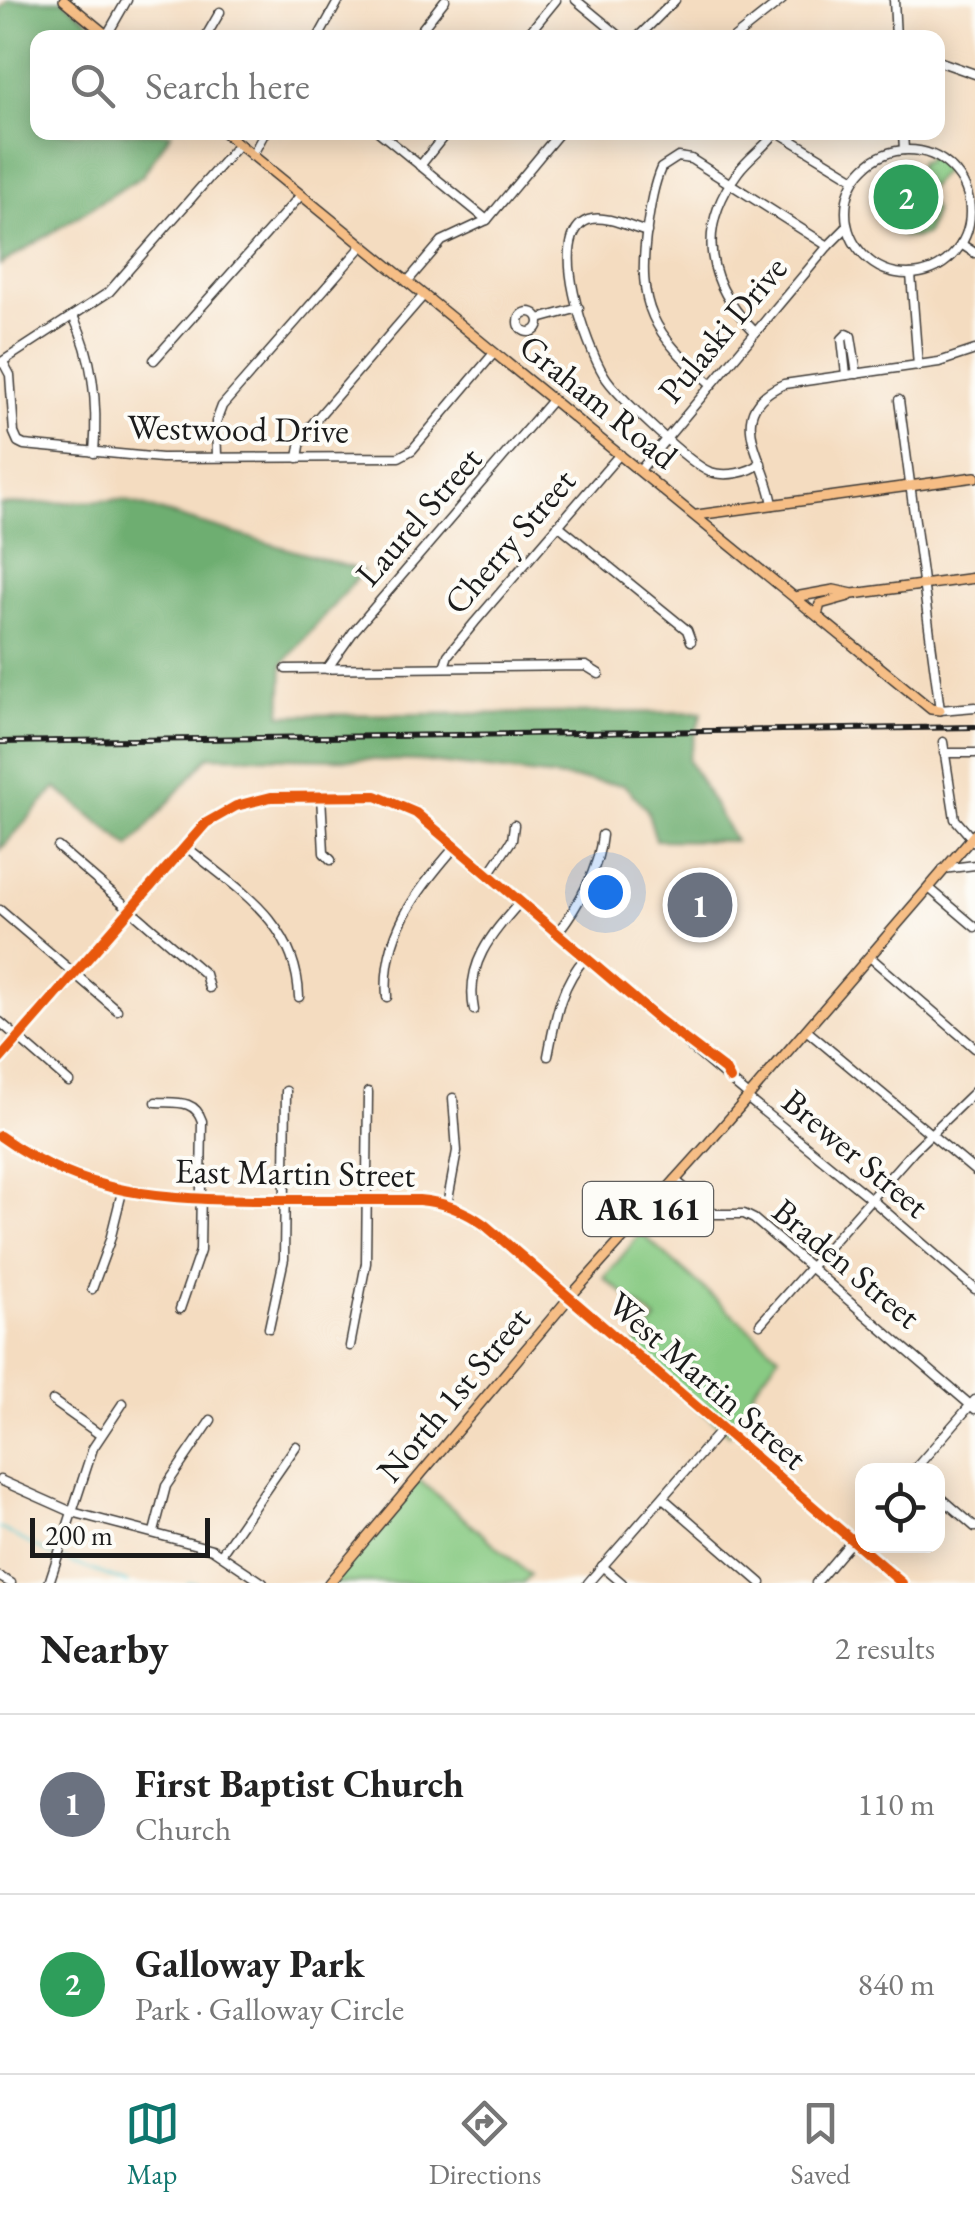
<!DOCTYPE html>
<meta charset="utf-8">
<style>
body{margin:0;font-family:"EB Garamond",serif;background:#f6f6f6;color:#222}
.controls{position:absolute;right:30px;bottom:30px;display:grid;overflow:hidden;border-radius:20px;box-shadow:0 5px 25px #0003}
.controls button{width:90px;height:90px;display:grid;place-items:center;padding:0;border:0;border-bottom:2px solid #e0e0e0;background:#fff;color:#222;font:50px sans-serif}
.scale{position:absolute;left:30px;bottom:25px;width:180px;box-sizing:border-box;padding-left:10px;border:5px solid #1c1c1c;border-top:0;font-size:28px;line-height:35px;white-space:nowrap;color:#1c1c1c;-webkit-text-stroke:8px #fdfcf7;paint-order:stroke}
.you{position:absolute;left:605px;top:892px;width:35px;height:35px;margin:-25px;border:8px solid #fff;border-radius:50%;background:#1a73e8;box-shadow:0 0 0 15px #1a73e833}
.badge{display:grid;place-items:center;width:65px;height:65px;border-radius:50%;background:#0f766e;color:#fff;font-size:32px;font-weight:700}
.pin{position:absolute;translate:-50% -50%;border:5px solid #fff;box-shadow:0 2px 10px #0006}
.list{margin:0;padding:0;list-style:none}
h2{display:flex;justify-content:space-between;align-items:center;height:130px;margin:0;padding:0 40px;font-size:42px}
h2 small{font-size:32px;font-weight:400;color:#767676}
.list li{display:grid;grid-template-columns:65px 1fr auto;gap:30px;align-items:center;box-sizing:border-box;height:180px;padding:0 40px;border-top:2px solid #e0e0e0}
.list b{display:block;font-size:38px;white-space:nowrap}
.list p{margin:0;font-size:32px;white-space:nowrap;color:#767676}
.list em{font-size:32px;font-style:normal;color:#767676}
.icon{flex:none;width:55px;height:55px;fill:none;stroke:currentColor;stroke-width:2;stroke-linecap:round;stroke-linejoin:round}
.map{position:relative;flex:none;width:975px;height:1583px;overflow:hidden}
.search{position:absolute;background:#fff;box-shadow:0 5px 25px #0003;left:30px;right:30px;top:30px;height:110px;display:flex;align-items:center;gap:25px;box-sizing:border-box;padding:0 35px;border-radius:20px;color:#767676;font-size:38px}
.sheet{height:490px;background:#fff}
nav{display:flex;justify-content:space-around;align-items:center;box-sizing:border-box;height:140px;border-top:2px solid #e0e0e0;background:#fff;font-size:28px;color:#767676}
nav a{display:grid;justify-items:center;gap:5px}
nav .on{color:#0f766e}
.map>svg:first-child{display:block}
</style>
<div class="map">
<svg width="975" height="1583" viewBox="0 0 975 1583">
<rect width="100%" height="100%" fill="#fdfcf7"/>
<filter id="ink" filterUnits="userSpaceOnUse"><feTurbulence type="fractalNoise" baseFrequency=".01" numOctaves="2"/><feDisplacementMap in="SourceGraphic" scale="20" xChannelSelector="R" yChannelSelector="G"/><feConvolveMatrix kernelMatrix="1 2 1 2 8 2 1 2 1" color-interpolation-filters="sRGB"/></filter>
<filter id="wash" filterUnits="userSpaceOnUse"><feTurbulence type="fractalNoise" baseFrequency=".0048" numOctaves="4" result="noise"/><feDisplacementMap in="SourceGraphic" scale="40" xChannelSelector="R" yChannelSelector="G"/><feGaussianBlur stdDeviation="2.25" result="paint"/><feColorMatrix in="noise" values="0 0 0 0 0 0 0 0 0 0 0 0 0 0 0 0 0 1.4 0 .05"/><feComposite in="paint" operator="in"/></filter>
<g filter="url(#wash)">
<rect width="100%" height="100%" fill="#f4dcc0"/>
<g fill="#88ca83" stroke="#527350" stroke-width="2.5">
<path d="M928,153L949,165L924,193L934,211L926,234C908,241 897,237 884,222V198L907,185L912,187L920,161L925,162Z"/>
<path d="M641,1233L779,1355L752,1392L755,1401L729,1434L631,1351L657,1320L604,1278Z"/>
<path d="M418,1479L530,1575L523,1583H329Z"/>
</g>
<g fill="#6eae71" stroke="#456546" stroke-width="2.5">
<path d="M8,0H63L109,37L38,38V132L171,133L142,176L0,265V9Z"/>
<path d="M122,500L363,571L283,664L281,715L702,712L688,760L735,841L656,840L647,810L624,785L420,761L209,756L130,847L56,788L0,850V505Z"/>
</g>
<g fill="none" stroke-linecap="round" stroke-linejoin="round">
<g stroke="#5bc8cf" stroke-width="2.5">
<path d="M0,1528L53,1556"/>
<path d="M63,1559L127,1583"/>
<path d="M188,1583H196"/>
</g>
</g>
</g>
<g filter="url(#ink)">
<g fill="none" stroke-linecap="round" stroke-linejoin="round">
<defs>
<g id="minor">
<path d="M576,0L622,38"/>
<path d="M894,0L896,38"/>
<path d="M107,35L127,0"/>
<path d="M205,38L220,12"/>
<path d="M318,38L339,0"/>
<path d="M415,38L445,0"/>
<path d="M525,38L556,0"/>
<path d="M637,38L675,0"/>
<path d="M734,38L782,0"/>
<path d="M938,61L975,74"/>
<path d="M379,132L487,220"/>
<path d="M778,132L855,179"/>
<path d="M903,132L904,150"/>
<circle cx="908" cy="212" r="62"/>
<path d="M252,156L265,132"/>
<path d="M420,166L447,132"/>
<path d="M647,232C630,227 604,214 588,220C546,236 587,348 604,375C615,394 691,465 710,472C726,477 749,473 761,463"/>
<path d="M961,244L975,253"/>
<path d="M911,274L918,366"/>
<path d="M407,282L442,241L487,220L560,132"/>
<circle cx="529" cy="322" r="10"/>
<path d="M74,318C94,360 98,406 94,453"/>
<path d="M539,319L579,308"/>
<path d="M755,332C707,284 695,230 738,172C749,157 765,147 776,132"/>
<path d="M154,360L301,195"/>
<path d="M3,362L10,375L14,433L18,442L24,445L161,458L399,457L412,450L494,353"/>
<path d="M0,363L109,292L238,145"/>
<path d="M846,375L842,339L847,334L851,336L857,374"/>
<path d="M711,384C653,333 636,308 647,228C650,208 653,186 661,168L678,157L691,159L828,246"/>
<path d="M899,400L940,710L975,707"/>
<path d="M217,456L216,422L222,406L363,245"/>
<path d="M298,458L301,440L306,431L424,295"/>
<path d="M641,469L828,246L847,227"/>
<path d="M773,505C767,459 720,412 784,384L939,362L975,350"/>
<path d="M558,525L687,630L691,641"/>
<path d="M444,667L448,655L475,622L620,454"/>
<path d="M286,669L586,666L599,674"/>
<path d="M327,669L354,631L552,400"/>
<path d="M943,742L955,819L975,842"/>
<path d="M944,753H975"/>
<path d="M321,795L324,853L331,860"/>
<path d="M184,845C237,889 297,922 299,997"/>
<path d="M58,847L205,974L209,988"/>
<path d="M943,869L975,865"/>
<path d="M489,874L512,840L514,825"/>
<path d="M929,888L975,927"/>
<path d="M0,910L117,1010"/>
<path d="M558,932C578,906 599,869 602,835"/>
<path d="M870,957L975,1048"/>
<path d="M387,997C382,935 417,890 456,846"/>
<path d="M474,1010C465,963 492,934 521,901"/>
<path d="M0,1022L69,1082"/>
<path d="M806,1030L975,1171"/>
<path d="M687,1044L749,1096"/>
<path d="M548,1056C555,1020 560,985 586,957"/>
<path d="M0,1059L206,823L236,806L271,797L376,796L416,813L658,1019L725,1070L730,1079"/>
<path d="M747,1098L871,1199L975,1289"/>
<path d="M156,1102C176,1103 195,1099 202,1121L200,1251L180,1309"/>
<path d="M0,1136C85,1197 164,1199 264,1200C316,1200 367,1200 419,1200C444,1202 464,1210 485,1225L902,1583"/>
<path d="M675,1180L715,1214H744L754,1219L975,1409"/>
<path d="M447,1205L457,1151L453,1098"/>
<path d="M92,1289L110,1240L122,1192"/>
<path d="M760,1324L913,1151L975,1091"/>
<path d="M269,1328L284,1259L286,1091"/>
<path d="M350,1346L366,1263L368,1092"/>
<path d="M53,1401L99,1434"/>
<path d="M914,1470L975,1400"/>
<path d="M0,1480L72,1512L212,1549L263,1583"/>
<path d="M938,1495L975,1527"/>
<path d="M663,1498L761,1583"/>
<path d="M154,1532L166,1486L211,1420"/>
<path d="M222,1553L296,1446"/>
<path d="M602,1566L622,1583"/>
<path d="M0,1577L11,1583"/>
<path d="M49,1583L93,1448L123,1403"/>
<path d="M588,1583L722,1429"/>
<path d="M816,1583L862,1529"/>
</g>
<g id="major">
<path d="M64,0L110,38"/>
<path d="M224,132L931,709L940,710"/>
<path d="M697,515L975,477"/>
<path d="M795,597L834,590L853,594L975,578"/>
<path d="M817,615L820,604L849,596"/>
<path d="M329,1583L569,1298L706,1146L975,834"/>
</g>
</defs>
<use href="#minor" stroke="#3c3935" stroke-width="11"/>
<use href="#major" stroke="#3c3935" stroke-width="12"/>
<use href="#minor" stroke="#fff" stroke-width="8"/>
<use href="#major" stroke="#f6be86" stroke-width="9"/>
<defs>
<path id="rail" d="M0,742L975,727"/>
</defs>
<use href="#rail" stroke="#1c1c1c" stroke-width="6"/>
<use href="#rail" stroke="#fdfcf7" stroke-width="2.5" stroke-dasharray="8" stroke-linecap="butt"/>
<defs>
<g id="cycleway">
<path d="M0,1059L206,823L236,806L271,797L376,796L416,813L658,1019L725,1070L730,1079"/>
<path d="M0,1136C85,1197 164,1199 264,1200C316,1200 367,1200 419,1200C444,1202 464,1210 485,1225L902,1583"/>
</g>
</defs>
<use href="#cycleway" stroke="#fdfcf7" stroke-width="16"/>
<use href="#cycleway" stroke="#e8590c" stroke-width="10"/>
</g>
</g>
<g text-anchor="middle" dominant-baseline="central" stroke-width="8" stroke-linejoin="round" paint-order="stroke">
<rect fill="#fdfcf7" stroke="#605f5e" stroke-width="2.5" x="583" y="1182" width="130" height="54" rx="8"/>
<g font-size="32" font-weight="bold" fill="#1c1c1c">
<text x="648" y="1209">AR 161</text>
</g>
<g font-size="35" fill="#1c1c1c" stroke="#fdfcf7">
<text transform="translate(722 329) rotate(-50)">Pulaski Drive</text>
<text transform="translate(599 401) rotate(39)">Graham Road</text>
<text transform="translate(238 428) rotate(1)">Westwood Drive</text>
<text transform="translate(418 516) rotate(-49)">Laurel Street</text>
<text transform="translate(509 541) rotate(-49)">Cherry Street</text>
<text transform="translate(856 1153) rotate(40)">Brewer Street</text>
<text transform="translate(295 1172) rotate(1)">East Martin Street</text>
<text transform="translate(847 1263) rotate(40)">Braden Street</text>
<text transform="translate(708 1380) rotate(41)">West Martin Street</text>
<text transform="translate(453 1394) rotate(-50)">North 1st Street</text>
</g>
</g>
</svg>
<div class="controls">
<button><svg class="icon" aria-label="locate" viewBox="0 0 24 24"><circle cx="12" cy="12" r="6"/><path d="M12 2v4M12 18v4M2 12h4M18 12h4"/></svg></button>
</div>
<div class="scale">200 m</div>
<div class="you"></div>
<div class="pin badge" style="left:700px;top:905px;background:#6b7280">1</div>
<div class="pin badge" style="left:906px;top:197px;background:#2e9e5b">2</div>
<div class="search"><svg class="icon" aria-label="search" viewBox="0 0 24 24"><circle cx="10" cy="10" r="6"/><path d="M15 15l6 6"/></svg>Search here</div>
</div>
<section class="sheet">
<h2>Nearby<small>2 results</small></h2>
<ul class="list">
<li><span class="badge" style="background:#6b7280">1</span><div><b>First Baptist Church</b><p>Church</p></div><em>110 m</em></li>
<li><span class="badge" style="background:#2e9e5b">2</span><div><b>Galloway Park</b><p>Park · Galloway Circle</p></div><em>840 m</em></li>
</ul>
</section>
<nav>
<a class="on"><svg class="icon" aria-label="map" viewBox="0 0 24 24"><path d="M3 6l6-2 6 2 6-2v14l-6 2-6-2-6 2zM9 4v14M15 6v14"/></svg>Map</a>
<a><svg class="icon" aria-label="directions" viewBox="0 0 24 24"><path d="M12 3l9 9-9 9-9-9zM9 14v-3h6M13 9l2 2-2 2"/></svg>Directions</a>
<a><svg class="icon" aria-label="saved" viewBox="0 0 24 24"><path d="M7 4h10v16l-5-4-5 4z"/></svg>Saved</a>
</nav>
